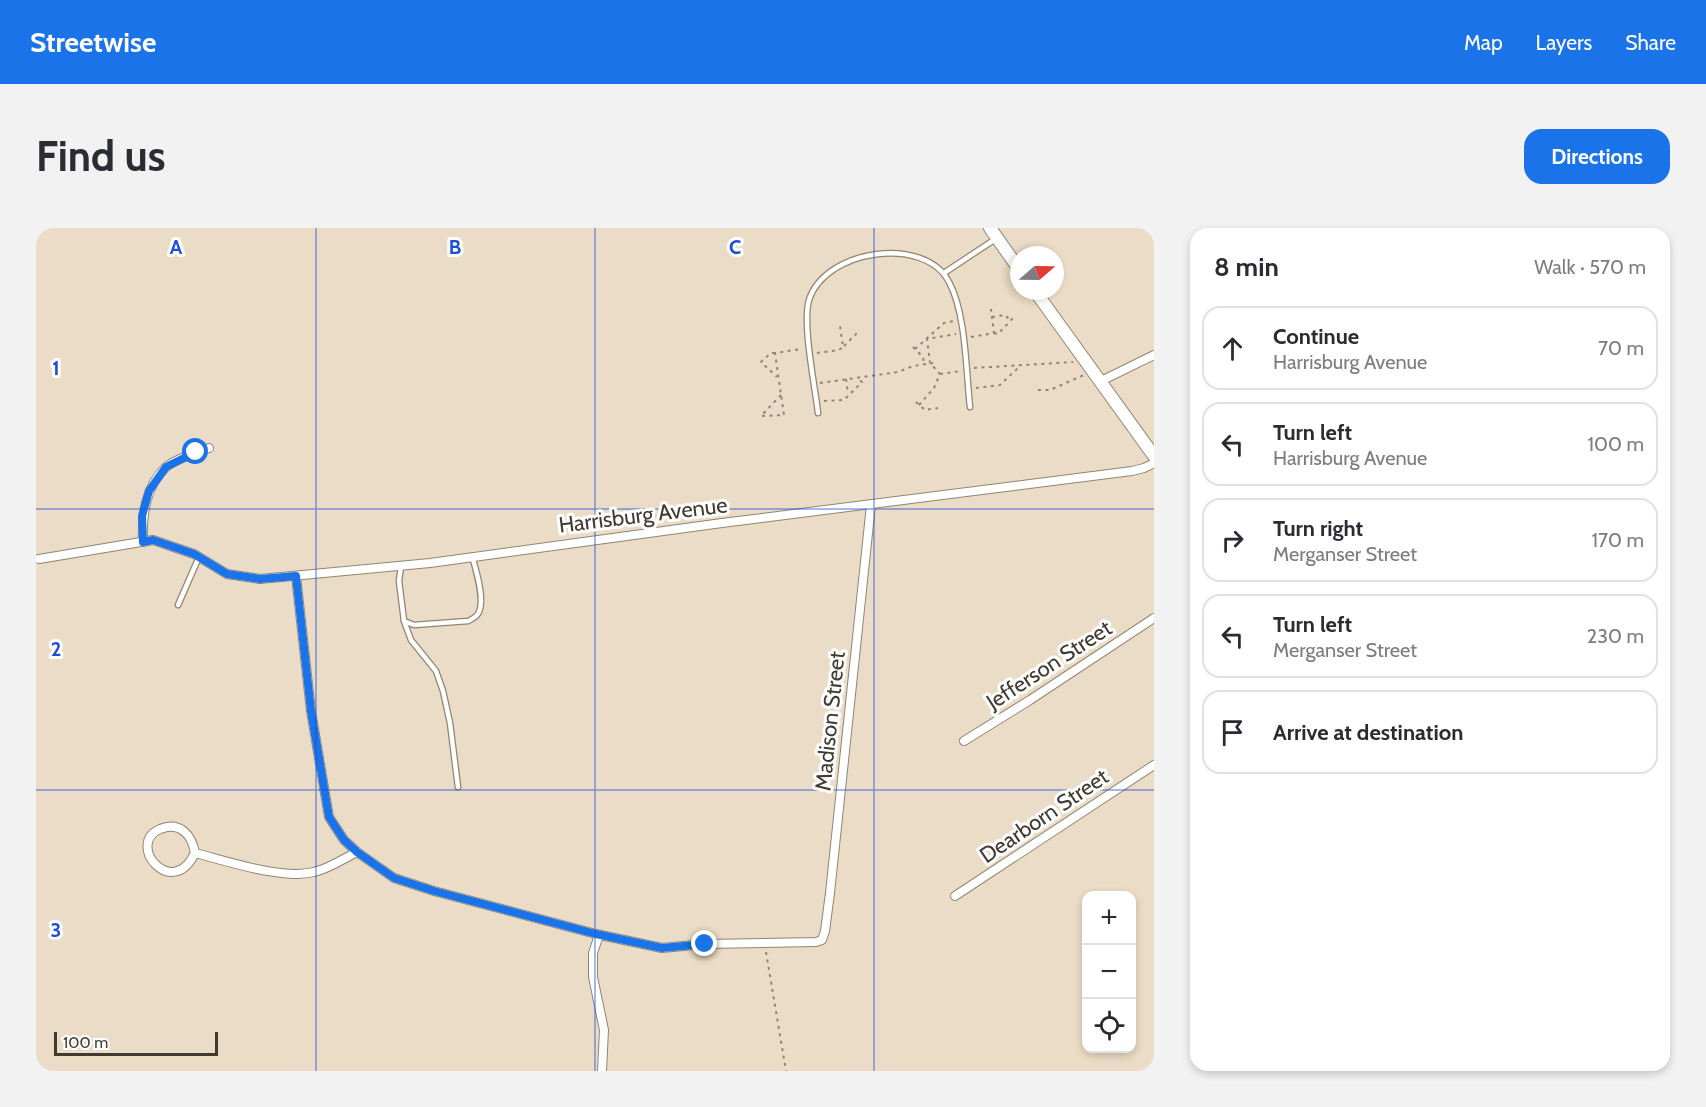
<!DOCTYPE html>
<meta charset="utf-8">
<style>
body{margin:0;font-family:Cabin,sans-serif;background:#f2f2f3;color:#2b2b33}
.controls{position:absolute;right:18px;bottom:18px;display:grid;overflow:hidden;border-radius:12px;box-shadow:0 3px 9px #0003}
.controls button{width:54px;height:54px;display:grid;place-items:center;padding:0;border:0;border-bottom:2px solid #e1e1e2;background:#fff;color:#2b2b33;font:30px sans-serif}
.compass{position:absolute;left:974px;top:18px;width:54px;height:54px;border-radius:50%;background:#fff;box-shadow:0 3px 9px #0003;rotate:70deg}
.scale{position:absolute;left:18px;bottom:15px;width:164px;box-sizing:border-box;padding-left:6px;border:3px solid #403a31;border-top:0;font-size:16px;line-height:21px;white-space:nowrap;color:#403a31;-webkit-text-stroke:4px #fff;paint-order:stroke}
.stop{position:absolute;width:18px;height:18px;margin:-14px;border:4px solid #1a73e8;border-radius:50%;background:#fff}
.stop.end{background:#1a73e8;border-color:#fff;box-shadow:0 2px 6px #0008}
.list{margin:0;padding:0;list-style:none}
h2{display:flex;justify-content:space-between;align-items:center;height:78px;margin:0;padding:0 24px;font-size:26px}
h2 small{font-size:20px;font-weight:400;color:#7c7c81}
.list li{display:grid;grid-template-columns:39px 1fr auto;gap:18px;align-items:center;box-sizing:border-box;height:84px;margin:0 12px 12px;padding:0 12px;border:2px solid #e1e1e2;border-radius:18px}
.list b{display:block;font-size:22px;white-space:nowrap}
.list p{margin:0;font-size:20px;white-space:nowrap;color:#7c7c81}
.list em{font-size:20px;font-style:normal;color:#7c7c81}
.icon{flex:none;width:33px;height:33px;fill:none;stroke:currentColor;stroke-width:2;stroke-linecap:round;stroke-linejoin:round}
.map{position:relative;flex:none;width:1118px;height:843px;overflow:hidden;border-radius:18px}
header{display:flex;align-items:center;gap:36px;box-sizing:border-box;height:84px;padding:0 30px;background:#1a73e8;color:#fff}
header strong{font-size:28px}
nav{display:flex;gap:33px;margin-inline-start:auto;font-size:21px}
.intro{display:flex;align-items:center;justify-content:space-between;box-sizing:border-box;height:144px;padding:0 36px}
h1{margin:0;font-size:42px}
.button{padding:15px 27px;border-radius:18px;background:#1a73e8;color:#fff;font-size:21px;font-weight:700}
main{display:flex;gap:36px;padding:0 36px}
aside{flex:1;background:#fff;border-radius:18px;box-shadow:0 3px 9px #0003}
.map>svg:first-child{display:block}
</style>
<header>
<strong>Streetwise</strong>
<nav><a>Map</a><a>Layers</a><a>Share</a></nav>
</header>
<div class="intro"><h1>Find us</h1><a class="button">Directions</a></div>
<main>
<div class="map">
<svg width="1118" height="843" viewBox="0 0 1118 843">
<rect width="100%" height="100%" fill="#eadcc6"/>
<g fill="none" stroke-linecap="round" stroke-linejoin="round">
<defs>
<g id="lane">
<path d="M908,45L961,10"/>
<path d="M782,185C779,158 766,96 773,72C789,21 889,7 913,54C930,85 930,143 934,179"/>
<path d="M365,338L363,353L368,393L378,397L432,393C436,391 441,389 443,384C449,371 440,342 436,328"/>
<path d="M142,377L163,329"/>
<path d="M368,393L375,412L400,443L407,463L414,495L422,559"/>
</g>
<g id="street">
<path d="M1065,153L1118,127"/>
<path d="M107,314C106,287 109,259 130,239C139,231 161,224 173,220"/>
<path d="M3,331L117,312L158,326L191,346L224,351L394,335L686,295L1096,243L1108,240L1118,235"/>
<path d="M260,348L275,483L293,589L308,612L321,624L358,650L398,663L560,706L626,720L669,716L780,714L786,712L789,703L794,665L835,277"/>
<path d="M928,513L994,472L1118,390"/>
<path d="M159,625C136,673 89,616 124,601C144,593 156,607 159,625C191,633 246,652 278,644C292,641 307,631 321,624"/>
<path d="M919,668L1118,537"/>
<path d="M563,707L557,725V749L568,802L566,843"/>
</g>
<g id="secondary">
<path d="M954,0L983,41"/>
<path d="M999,63L1118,228"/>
</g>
</defs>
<use href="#lane" stroke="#928570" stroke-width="7"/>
<use href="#street" stroke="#928570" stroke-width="10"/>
<use href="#secondary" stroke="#928570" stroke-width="14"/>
<g stroke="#8f8677" stroke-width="2" stroke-dasharray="3 4.5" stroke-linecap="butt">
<path d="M956,89L969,87L975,93"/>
<path d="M958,105L962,106L978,89"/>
<path d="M935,109L958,105L955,81"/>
<path d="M808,118L823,103"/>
<path d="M877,119L887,129L888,136"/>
<path d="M879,121L908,95L918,93"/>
<path d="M739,125H735L725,134L741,149"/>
<path d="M781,125L803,122L807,119L804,98"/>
<path d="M938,140L1037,134"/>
<path d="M904,146L925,143"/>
<path d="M810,151L812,166"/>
<path d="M784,155L862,144L877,138L897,135"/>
<path d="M940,160L964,157L982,140L981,137"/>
<path d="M1002,162H1014L1048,147"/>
<path d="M745,167L725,188L748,187L739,125L765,121"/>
<path d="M788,173L808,172L826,154L821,150"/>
<path d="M880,174L889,182L902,180"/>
<path d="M883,177L898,160L904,146L894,135L891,111L920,106"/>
<path d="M730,724L750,843"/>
</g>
<use href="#lane" stroke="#fff" stroke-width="4.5"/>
<use href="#street" stroke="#fff" stroke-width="8"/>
<use href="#secondary" stroke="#fff" stroke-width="12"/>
</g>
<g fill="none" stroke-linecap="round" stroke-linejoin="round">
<path stroke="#1a73e8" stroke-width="8" d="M160,224L130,239L113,263L106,288L107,314L117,312L158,326L191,346L224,351L260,348L275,483L293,589L308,612L321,624L358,650L398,663L560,706L626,720L669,716"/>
</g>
<path fill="none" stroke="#1d4ed8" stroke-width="1.5" stroke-opacity="0.55" d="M280,0V843M559,0V843M838,0V843M0,281H1118M0,562H1118"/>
<g text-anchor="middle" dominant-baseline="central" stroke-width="6" stroke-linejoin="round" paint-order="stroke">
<g font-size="22" fill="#403a31" stroke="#fff">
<text transform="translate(607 287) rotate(-7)">Harrisburg Avenue</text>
<text transform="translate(1013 437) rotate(-33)">Jefferson Street</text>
<text transform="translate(794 493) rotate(-84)">Madison Street</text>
<text transform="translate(1008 588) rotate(-34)">Dearborn Street</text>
</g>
</g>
<g font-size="20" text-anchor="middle" font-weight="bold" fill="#1d4ed8" stroke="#fff" stroke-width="6" stroke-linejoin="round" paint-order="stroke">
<text x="140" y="26">A</text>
<text x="419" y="26">B</text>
<text x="699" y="26">C</text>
<text x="20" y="147">1</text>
<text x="20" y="428">2</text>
<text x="20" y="709">3</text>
</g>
</svg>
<div class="controls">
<button>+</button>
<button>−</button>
<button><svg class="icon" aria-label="locate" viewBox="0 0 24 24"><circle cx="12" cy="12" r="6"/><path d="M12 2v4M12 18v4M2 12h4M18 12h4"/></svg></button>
</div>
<svg class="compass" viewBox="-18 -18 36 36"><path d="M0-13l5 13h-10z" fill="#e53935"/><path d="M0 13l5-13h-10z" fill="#7c7c81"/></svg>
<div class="scale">100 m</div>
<div class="stop" style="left:160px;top:224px"></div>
<div class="stop end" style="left:669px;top:716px"></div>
</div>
<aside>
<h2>8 min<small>Walk · 570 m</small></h2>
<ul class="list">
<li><svg class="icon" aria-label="ahead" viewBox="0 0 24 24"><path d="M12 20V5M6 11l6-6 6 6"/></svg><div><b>Continue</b><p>Harrisburg Avenue</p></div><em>70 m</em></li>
<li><svg class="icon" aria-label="left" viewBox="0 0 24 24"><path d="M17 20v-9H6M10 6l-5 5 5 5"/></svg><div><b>Turn left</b><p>Harrisburg Avenue</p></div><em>100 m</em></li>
<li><svg class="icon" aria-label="right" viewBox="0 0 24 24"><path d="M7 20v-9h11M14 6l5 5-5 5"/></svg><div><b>Turn right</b><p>Merganser Street</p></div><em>170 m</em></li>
<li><svg class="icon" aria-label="left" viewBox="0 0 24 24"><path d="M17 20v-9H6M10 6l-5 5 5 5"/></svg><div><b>Turn left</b><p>Merganser Street</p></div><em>230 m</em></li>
<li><svg class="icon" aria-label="arrive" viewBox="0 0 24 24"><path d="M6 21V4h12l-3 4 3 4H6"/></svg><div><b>Arrive at destination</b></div></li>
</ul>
</aside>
</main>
